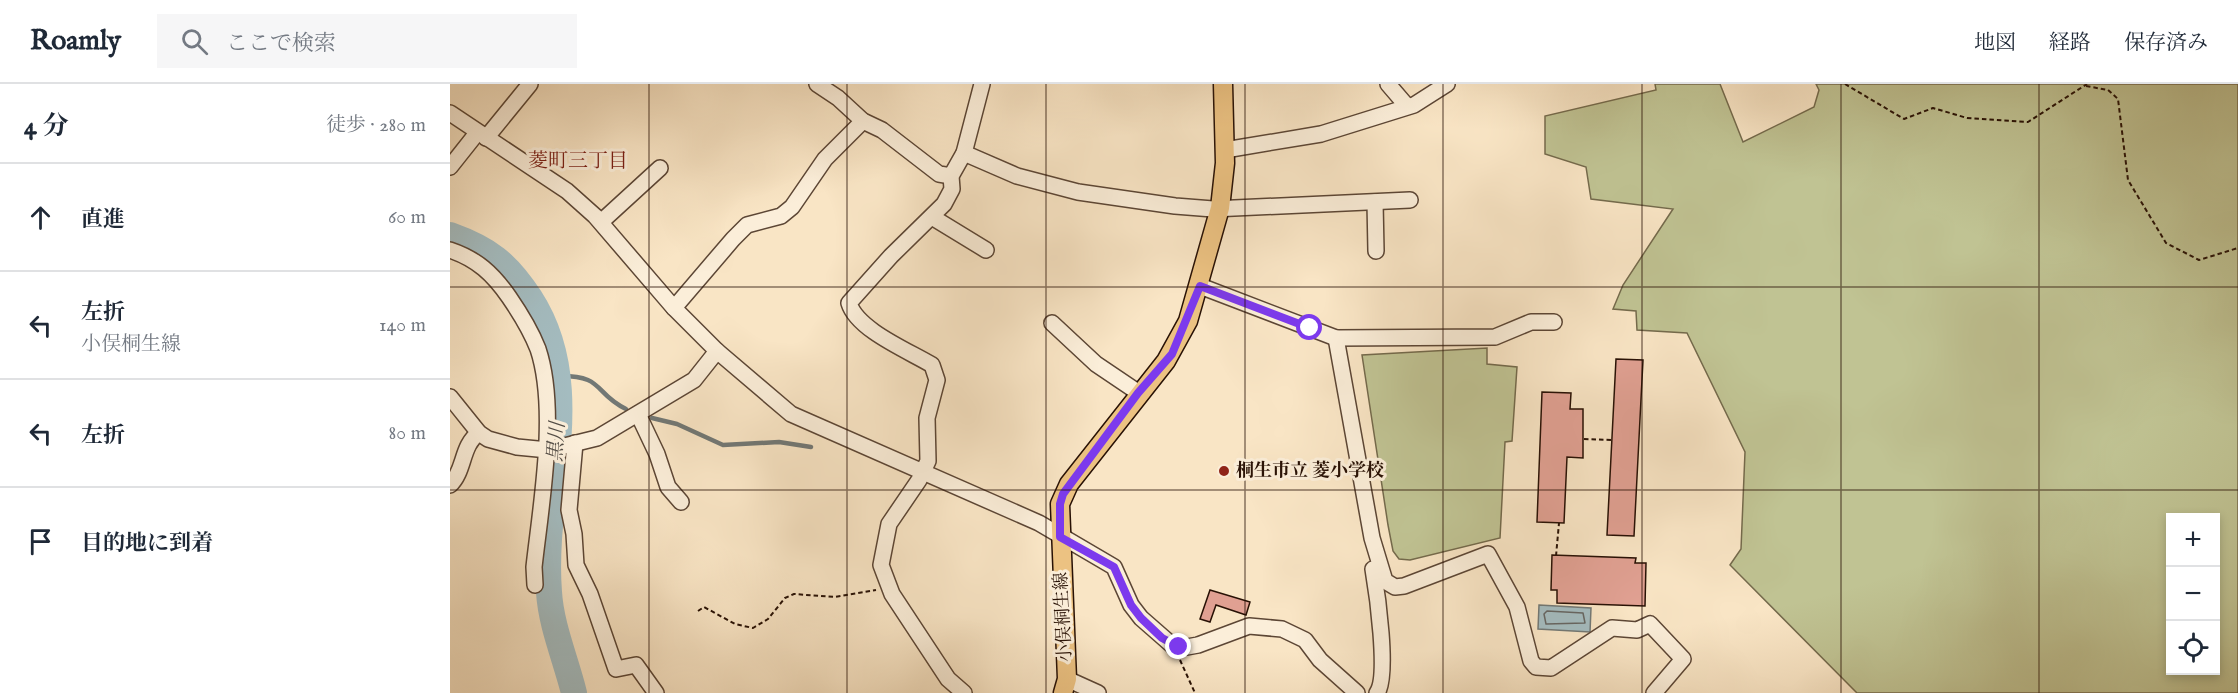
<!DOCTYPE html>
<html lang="ja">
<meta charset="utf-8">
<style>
body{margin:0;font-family:"IM FELL English","Noto Serif JP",serif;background:#f6f6f7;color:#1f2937}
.controls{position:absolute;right:18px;bottom:18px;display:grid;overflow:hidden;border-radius:0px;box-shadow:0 3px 9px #0003}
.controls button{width:54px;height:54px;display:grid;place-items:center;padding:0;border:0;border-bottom:2px solid #e0e1e3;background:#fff;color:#1f2937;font:30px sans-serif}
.stop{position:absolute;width:18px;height:18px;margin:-14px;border:4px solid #7c3aed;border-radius:50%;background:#fff}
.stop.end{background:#7c3aed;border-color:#fff;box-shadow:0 2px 6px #0008}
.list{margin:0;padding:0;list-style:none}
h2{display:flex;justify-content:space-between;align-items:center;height:78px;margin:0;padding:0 24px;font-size:26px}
h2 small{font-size:20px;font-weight:400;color:#747a83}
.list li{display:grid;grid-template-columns:39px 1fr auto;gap:18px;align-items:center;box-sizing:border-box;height:108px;padding:0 24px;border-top:2px solid #e0e1e3}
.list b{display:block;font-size:22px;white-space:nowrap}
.list p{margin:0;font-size:20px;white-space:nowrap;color:#747a83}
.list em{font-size:20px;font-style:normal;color:#747a83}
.icon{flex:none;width:33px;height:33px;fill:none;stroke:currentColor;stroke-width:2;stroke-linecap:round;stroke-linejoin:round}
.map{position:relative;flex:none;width:1788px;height:609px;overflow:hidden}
header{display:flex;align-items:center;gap:36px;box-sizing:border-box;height:84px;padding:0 30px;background:#fff;border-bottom:2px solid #e0e1e3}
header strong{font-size:28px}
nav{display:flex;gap:33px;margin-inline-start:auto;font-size:21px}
.search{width:420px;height:54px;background:#f6f6f7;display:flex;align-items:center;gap:15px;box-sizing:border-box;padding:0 21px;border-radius:0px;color:#747a83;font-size:22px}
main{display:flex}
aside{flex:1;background:#fff}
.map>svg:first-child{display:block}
</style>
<header>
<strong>Roamly</strong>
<div class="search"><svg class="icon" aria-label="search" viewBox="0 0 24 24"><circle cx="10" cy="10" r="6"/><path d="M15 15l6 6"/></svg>ここで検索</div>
<nav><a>地図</a><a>経路</a><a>保存済み</a></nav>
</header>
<main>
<aside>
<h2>4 分<small>徒歩 · 280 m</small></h2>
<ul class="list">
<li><svg class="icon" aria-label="ahead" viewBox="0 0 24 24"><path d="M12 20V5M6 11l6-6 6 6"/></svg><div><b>直進</b></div><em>60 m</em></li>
<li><svg class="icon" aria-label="left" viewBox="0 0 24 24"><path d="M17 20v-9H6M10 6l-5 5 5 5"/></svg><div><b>左折</b><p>小俣桐生線</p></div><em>140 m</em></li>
<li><svg class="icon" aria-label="left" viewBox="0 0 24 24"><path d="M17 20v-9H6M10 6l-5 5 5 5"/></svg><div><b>左折</b></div><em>80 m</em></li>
<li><svg class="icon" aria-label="arrive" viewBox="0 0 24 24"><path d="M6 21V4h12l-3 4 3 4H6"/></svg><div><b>目的地に到着</b></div></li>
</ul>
</aside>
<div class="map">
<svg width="1788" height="609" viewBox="0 0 1788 609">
<rect width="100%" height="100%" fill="#f9e5c5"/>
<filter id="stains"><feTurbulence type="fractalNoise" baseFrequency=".00333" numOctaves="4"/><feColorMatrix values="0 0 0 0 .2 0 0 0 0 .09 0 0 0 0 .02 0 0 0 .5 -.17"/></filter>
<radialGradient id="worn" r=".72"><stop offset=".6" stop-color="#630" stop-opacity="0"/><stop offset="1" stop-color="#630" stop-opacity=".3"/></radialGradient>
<g fill="#c0c393" stroke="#746a4c" stroke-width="1.5" fill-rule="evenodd">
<path d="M1205,0H1270L1293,58L1364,23L1369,6L1366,0H1788V609H1407L1280,481L1291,465L1295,368L1237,249L1187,246L1186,227L1163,225L1173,201L1223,125L1141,115L1136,83L1095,70V32L1206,6ZM1720,434H1766V586H1720Z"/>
<path d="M1037,264V280L1067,283L1062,357L1055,358L1050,454L960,476L949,475L943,467L938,441L912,271Z"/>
</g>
<path fill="#a4bcc0" stroke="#727875" stroke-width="1.5" d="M1089,521L1141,524L1140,548L1088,545Z"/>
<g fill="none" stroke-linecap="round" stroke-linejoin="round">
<path stroke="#666662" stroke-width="1.5" d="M1097,527L1133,529L1135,539L1096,540L1094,530Z"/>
<g stroke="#727875" stroke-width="4.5">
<path d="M108,292C155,291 143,309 176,325"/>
<path d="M202,334L227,340L273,361L329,358L361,363"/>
</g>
<path stroke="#a4bcc0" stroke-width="26" d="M0,151C39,165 57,179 80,214C138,303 91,409 99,508C101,542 116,576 124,609"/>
</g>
<g fill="#e0a092" stroke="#281105" stroke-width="1.5">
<path d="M1166,275L1193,276L1184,452L1157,451Z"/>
<path d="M1092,308L1121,309L1120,325H1133V374L1117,373L1114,439L1087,438Z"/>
<path d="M1102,471L1186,474L1185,479H1196L1195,522L1107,519V506H1101Z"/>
<path d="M760,506L800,518L796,531L766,521L760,538L750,535Z"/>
</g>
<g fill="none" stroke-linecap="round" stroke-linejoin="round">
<defs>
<g id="minor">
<path d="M367,0L388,14L413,37L432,46L489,90L501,92"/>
<path d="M938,0L956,21"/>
<path d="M0,29L117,107L145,132L224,224L267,267L341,330L589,439L664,483L681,521L691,534L723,562L737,563L748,561L799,542L832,545L855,556L870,576L907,609"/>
<path d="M36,54L80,0"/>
<path d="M775,66L871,50L964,21L997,0"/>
<path d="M514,69L567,92L628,108L725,122L763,125L960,116"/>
<path d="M0,83L27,49"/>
<path d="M925,118L926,167"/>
<path d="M482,133L536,166"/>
<path d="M151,138L210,84"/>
<path d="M0,166C27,175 43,190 59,213C70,229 81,247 88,265C108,325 91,420 84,483L85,501"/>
<path d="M750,202L886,254L1045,253L1081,238H1104"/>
<path d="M224,224L283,155L297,141L331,132L342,123L375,75L413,37"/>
<path d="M602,239L646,280L689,309"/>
<path d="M886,254L922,454L935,497L945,503L954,502L1038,470L1067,523L1081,577L1086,583L1101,584L1162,544L1187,546L1200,540L1233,575L1204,609"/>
<path d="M0,313L29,349L38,355L67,363L98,366L147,354L244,296L267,267"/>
<path d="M188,330L207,370L218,403L231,418"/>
<path d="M125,359L119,426L124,450L126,481L140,510L166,585L186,581L206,609"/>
<path d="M0,401C15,387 11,361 29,349"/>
<path d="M923,485C927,508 939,592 927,609"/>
<path d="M617,595L648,609"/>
<path d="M514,609L498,595L442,510L431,481L439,440L469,396L478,377L477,334L487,296L482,281C459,267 407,246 399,219L441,172L494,120L502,105L501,92L514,69L532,0"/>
</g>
<path id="major" d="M613,609L617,595L610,420L619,400L716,277L738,237L770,124L775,79L773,0"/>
</defs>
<use href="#minor" stroke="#5c4635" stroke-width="18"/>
<use href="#major" stroke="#281105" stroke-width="21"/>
<g stroke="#281105" stroke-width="2" stroke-dasharray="4.5 3" stroke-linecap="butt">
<path d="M1395,0L1454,35L1483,24L1517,34L1578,38L1637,0"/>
<path d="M1636,2L1658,6L1668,15L1678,96L1716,159L1749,176L1788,164"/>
<path d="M1134,355L1162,356"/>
<path d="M1106,472L1109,439"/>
<path d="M248,527L254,523L285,540L303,544L318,535L335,514L344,510L385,513L426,506"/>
<path d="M730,576L745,609"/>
</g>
<use href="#minor" stroke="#fbeed9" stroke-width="15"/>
<use href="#major" stroke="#ecc282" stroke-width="18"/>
</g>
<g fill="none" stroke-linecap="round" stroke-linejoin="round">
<path stroke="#7c3aed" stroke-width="8" d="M729,563L712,554L691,534L681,521L664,483L610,453V420L613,410L688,309L722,270L750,202L860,244"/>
</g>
<path fill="none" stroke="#281105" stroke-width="1.5" stroke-opacity="0.55" d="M199,0V609M397,0V609M596,0V609M795,0V609M993,0V609M1192,0V609M1391,0V609M1589,0V609M0,203H1788M0,406H1788"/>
<circle fill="#8f2418" stroke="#fbeed9" stroke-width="2" cx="774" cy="387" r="6"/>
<g text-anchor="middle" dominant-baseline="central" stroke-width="6" stroke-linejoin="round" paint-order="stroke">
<g font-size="18" font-weight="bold" fill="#281105" stroke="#fbeed9" text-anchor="start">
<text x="786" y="387">桐生市立 菱小学校</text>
</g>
<g font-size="18" fill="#281105" stroke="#fbeed9">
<text transform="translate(614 533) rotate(-93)">小俣桐生線</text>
</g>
<g font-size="20" fill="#7a1f14" stroke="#fbeed9">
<text x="128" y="77">菱町三丁目</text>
</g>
<g font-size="20" font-style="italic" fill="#534d46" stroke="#fbeed9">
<text transform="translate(107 358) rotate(-86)">黒川</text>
</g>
</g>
<rect width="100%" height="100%" filter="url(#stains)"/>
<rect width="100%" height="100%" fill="url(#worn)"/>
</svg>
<div class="controls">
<button>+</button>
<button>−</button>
<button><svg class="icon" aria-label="locate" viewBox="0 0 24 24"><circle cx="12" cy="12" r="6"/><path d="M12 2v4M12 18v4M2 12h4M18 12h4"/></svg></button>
</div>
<div class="stop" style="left:860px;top:244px"></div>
<div class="stop end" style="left:729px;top:563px"></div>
</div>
</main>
